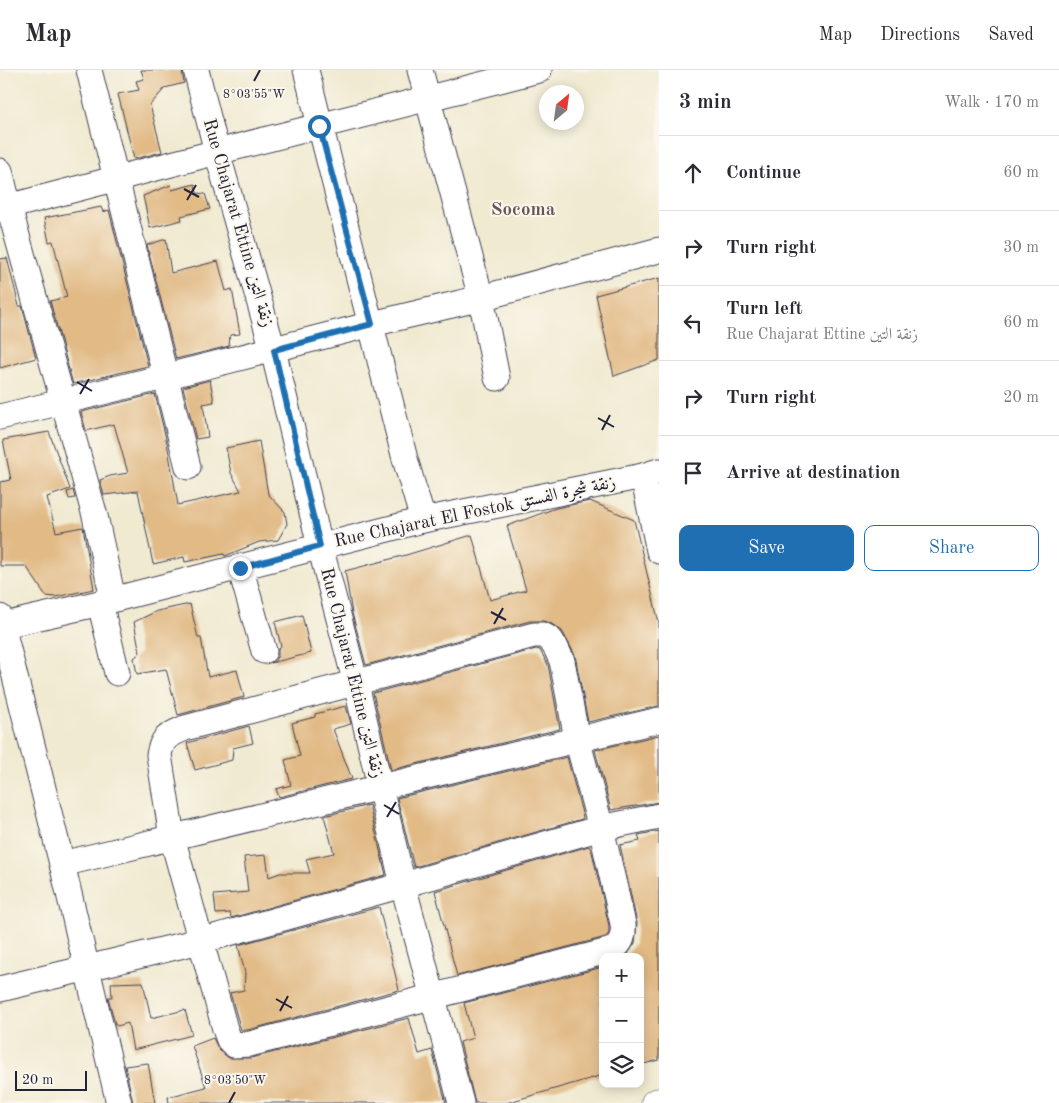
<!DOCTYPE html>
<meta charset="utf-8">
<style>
body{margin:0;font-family:"Old Standard TT",Amiri,serif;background:#f2f2f3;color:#2b2b33}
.controls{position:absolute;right:15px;bottom:15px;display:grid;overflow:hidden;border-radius:10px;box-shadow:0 2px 12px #0003}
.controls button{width:45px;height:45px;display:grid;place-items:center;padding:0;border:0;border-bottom:1px solid #e1e1e2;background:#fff;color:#2b2b33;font:25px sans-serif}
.compass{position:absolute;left:539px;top:15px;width:45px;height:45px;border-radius:50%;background:#fff;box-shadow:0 2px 12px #0003;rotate:29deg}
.scale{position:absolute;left:15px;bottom:12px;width:72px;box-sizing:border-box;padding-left:5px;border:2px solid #22223b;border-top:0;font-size:14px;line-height:18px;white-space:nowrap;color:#22223b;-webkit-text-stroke:4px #fbf7ec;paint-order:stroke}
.stop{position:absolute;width:15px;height:15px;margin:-11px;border:4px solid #1f6fb2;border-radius:50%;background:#fff}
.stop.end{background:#1f6fb2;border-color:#fff;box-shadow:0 1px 5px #0008}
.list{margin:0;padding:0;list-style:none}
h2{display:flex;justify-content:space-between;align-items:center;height:65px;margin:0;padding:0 20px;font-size:21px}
h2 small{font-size:16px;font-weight:400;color:#7c7c81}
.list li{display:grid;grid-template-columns:32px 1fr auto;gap:15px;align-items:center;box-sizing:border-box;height:75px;padding:0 20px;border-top:1px solid #e1e1e2}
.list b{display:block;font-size:19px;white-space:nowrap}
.list p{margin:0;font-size:16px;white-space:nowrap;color:#7c7c81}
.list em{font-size:16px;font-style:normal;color:#7c7c81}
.actions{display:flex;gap:10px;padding:15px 20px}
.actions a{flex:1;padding:11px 0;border:1px solid #1f6fb2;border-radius:10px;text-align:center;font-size:18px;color:#1f6fb2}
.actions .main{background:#1f6fb2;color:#fff}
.icon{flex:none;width:28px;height:28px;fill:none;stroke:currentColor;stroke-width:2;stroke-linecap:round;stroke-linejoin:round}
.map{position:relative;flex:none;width:659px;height:1033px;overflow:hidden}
header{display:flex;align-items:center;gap:30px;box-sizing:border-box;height:70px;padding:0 25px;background:#fff;border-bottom:1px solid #e1e1e2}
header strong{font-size:24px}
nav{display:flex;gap:28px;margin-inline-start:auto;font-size:18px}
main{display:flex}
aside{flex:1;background:#fff}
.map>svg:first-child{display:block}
</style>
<header>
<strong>Map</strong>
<nav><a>Map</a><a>Directions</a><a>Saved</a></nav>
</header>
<main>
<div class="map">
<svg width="659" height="1033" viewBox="0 0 659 1033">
<rect width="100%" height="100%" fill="#fbf7ec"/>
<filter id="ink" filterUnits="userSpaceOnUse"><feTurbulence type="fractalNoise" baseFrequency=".02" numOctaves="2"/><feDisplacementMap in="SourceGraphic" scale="10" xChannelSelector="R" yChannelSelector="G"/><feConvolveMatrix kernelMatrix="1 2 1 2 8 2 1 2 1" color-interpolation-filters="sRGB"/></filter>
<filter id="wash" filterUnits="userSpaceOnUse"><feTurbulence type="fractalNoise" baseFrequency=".0096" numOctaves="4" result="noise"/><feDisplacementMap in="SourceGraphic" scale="20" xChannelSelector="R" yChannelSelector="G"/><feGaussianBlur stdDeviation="1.12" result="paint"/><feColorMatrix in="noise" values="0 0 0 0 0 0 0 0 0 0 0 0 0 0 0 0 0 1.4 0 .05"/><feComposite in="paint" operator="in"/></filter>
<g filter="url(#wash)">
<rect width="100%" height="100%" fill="#f0ead1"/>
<g id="blocks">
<g fill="#e1ba85">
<path d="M141,0H182L184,13L165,18L150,35L162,82L134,89L118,24L139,20L136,11L144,9Z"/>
<path d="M195,114L197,123L205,124L210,139L181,146L182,150L150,158L143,126L171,115L172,120Z"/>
<path d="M101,137L103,142L109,140L148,296L73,314L50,231L67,227L53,171L49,172L44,148Z"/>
<path d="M166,169L171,203L218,191L226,221L232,219L240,264L230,265L229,276L176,289L147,175Z"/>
<path d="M7,188L19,236H22L36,288L0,298V189Z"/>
<path d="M659,208V290L614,306L596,225Z"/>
<path d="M210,310L214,332L203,334L208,367L196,369L183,317Z"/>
<path d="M155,324L167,373L178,435L241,421L231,403L226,378L259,371L268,424L285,442L287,454L278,470L259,472L225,486L224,484L185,492L184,487L153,494L138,421L104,425L100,410L110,406L128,403L114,354L86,361L81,342Z"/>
<path d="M49,362L70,419L47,427L56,462L83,457L94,519L55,527L46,526L26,496H0V412L11,410L3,370Z"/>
<path d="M73,420L75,428L69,429L67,422Z"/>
<path d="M590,431L634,450L659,553V636L588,652L575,585L562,561L550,553L543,551H530L366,595L352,543L345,501L406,485L472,465L490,530L526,520L507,456L556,438Z"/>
<path d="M190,534L198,568H201L208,607L237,600L244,627L178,645L166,599L137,604L134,588L140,583L134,552L157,541Z"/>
<path d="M302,545L311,583L271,593L275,591L278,585V579L281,576L275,552Z"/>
<path d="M536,579L540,580L548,595L560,659L391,700L373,623Z"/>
<path d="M346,636L351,654L333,659L352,709L279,727L276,719L291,715L285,690L300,686L292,653L315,647V644Z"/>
<path d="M249,656L253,673L233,678L232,690L195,700L187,673Z"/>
<path d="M659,665V732L611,740L595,680Z"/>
<path d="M567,687L583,747L582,749L414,797L397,728Z"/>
<path d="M369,735L386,805L231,848L230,843L216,844L214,825L248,822L244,787L266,785L269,807L280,803H310L306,789L334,783L324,746Z"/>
<path d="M659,761V990L640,995V887H626L635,873L637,853L620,775L640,771L638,765Z"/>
<path d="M589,776L592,782L609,856V863L606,867L457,906L435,821Z"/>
<path d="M379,837L399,920L248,960H241L230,923L244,920L245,903L238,875Z"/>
<path d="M603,897V1005L506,1033H475L460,972L473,968L464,933Z"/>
<path d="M143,912L151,948L185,940L192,965L133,980L128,953L117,956L115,954L108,927H112L111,913Z"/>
<path d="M409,948L419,984L432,980L446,1033H169L168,1027L206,1017L192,976L213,968L219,980L229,988H251Z"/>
<path d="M148,993L155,1033H133L125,996Z"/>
</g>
</g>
</g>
<g filter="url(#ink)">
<use href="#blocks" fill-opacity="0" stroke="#414052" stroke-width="1"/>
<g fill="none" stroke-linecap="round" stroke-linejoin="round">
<defs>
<g id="street">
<path d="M89,0L188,397"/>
<path d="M196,0L217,82L273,280L320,476L356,614L403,815L461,1033"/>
<path d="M306,0L405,389L423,450"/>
<path d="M420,0L481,228L497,308"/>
<path d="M0,101L9,137L95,446L113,529"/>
<path d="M0,139L217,82L539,0"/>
<path d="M0,347L164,307L372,254L481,228L659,180"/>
<path d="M643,406L659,481"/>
<path d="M240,497L264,581"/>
<path d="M100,533L117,603"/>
<path d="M0,547L62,794L119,1033"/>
<path d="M0,556L100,533L423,450L643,406L659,401"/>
<path d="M534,565H543L550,569L556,578L562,591L577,669L601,758L623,854C624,866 622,873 612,880L250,974L234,975L229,970L225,959L172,767L159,685C162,667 169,665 185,658Z"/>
<path d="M62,794L659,650"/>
<path d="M0,919L200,871L403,815L601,758L659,746"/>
</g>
<path id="secondary" d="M655,1033L659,1032"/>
</defs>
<use href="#street" stroke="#414052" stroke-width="27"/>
<use href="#secondary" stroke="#414052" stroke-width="29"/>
<use href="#street" stroke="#fff" stroke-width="25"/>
<use href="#secondary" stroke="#fff" stroke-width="28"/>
</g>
</g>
<g fill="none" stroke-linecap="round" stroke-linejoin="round" filter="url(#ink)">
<path stroke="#1f6fb2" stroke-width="6" d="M240,498L320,476L274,280L372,254L319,56"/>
</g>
<path fill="none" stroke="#22223b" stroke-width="2" d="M254,11L260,0M184,119L199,127M187,130L196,115M77,312L92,321M80,324L89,309M598,348L614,357M602,360L610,345M491,542L506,550M494,554L503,538M384,735L399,744M387,747L396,732M276,929L292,938M280,941L288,926M229,1033L235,1022"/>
<g text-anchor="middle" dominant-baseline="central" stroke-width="4" stroke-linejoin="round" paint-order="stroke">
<g font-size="18" fill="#22223b" stroke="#fbf7ec">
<text transform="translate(238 153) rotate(74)">Rue Chajarat Ettine زنقة التين</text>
<text transform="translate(475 442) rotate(-12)">Rue Chajarat El Fostok زنقة شجرة الفستق</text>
<text transform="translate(352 603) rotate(76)">Rue Chajarat Ettine زنقة التين</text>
</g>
<g font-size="19" font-weight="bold" fill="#655755" stroke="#fbf7ec">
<text x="523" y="140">Socoma</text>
</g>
</g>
<g font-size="12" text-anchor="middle" fill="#22223b" stroke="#fbf7ec" stroke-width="4" stroke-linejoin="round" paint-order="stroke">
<text x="254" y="28">8°03'55"W</text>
<text x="235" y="1014">8°03'50"W</text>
</g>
</svg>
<div class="controls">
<button>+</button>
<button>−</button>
<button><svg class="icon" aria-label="layers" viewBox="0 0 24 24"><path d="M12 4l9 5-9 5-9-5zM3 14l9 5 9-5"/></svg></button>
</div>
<svg class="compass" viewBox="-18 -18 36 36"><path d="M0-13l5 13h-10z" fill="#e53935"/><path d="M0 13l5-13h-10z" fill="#7c7c81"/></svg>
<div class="scale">20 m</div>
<div class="stop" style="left:319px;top:56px"></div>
<div class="stop end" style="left:240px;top:498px"></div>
</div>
<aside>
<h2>3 min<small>Walk · 170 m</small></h2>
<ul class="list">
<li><svg class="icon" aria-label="ahead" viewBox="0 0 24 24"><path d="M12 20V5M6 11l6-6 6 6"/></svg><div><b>Continue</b></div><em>60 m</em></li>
<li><svg class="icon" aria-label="right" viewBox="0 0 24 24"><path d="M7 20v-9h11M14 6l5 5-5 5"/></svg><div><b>Turn right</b></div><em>30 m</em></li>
<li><svg class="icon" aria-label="left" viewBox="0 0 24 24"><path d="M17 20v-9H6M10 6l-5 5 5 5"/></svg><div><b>Turn left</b><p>Rue Chajarat Ettine زنقة التين</p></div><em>60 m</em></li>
<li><svg class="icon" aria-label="right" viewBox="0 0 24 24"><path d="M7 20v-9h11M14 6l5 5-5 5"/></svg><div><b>Turn right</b></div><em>20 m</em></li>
<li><svg class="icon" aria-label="arrive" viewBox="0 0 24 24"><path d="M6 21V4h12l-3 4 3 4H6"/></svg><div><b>Arrive at destination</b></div></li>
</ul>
<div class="actions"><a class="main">Save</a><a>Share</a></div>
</aside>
</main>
